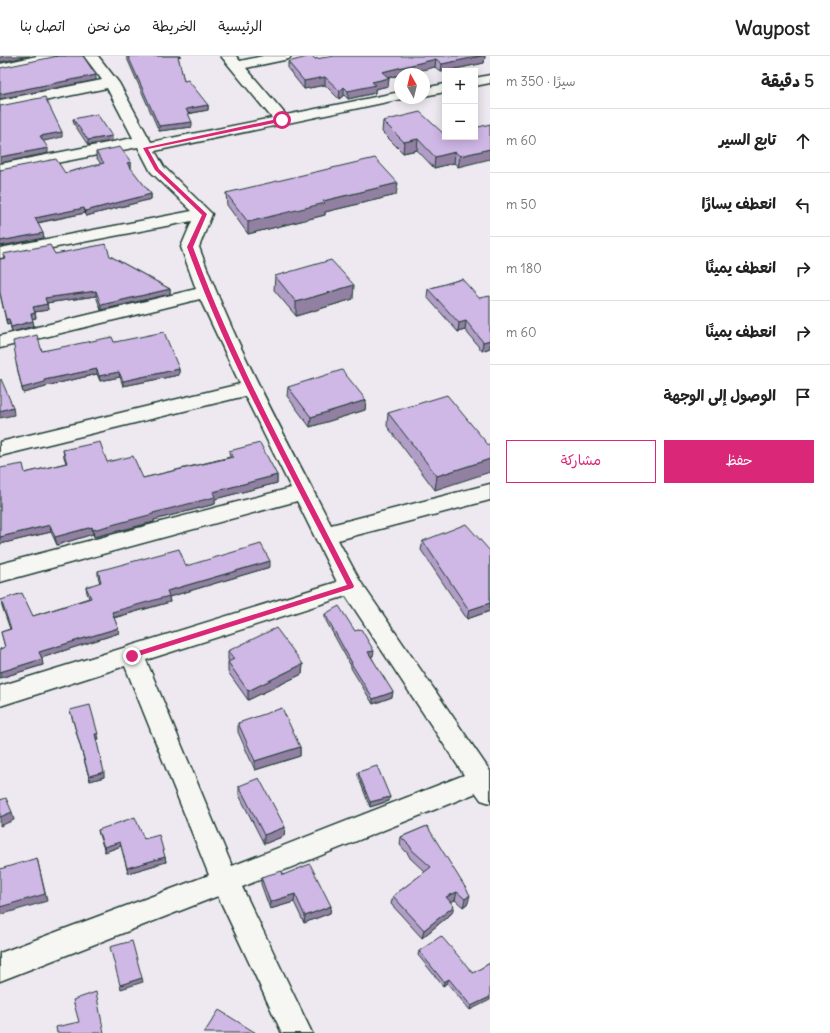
<!DOCTYPE html>
<html lang="ar">
<meta charset="utf-8">
<style>
body{margin:0;font-family:Delius,"Playpen Sans Arabic",sans-serif;background:#f6f6f6;color:#222;direction:rtl}
.controls{position:absolute;right:12px;top:12px;display:grid;overflow:hidden;border-radius:0px;box-shadow:0 2px 10px #0003}
.controls button{width:36px;height:36px;display:grid;place-items:center;padding:0;border:0;border-bottom:1px solid #e0e0e0;background:#fff;color:#222;font:20px sans-serif}
.compass{position:absolute;left:394px;top:12px;width:36px;height:36px;border-radius:50%;background:#fff;box-shadow:0 2px 10px #0003;rotate:352deg}
.stop{position:absolute;width:12px;height:12px;margin:-9px;border:3px solid #db2777;border-radius:50%;background:#fff}
.stop.end{background:#db2777;border-color:#fff;box-shadow:0 1px 4px #0008}
.list{margin:0;padding:0;list-style:none}
h2{display:flex;justify-content:space-between;align-items:center;height:52px;margin:0;padding:0 16px;font-size:17px}
h2 small{font-size:13px;font-weight:400;color:#767676}
.list li{display:grid;grid-template-columns:26px 1fr auto;gap:12px;align-items:center;box-sizing:border-box;height:64px;padding:0 16px;border-top:1px solid #e0e0e0}
.list b{display:block;font-size:15px;white-space:nowrap}
.list em{font-size:13px;font-style:normal;color:#767676}
.actions{display:flex;gap:8px;padding:12px 16px}
.actions a{flex:1;padding:9px 0;border:1px solid #db2777;border-radius:0px;text-align:center;font-size:14px;color:#db2777}
.actions .main{background:#db2777;color:#fff}
.icon{flex:none;width:22px;height:22px;fill:none;stroke:currentColor;stroke-width:2;stroke-linecap:round;stroke-linejoin:round}
.map{position:relative;flex:none;width:490px;height:977px;overflow:hidden;direction:ltr}
header{display:flex;align-items:center;gap:24px;box-sizing:border-box;height:56px;padding:0 20px;background:#fff;border-bottom:1px solid #e0e0e0}
header strong{font-size:19px}
nav{display:flex;gap:22px;margin-inline-start:auto;font-size:14px}
main{display:flex}
aside{flex:1;background:#fff}
.map>svg:first-child{display:block}
</style>
<header>
<strong>Waypost</strong>
<nav><a>الرئيسية</a><a>الخريطة</a><a>من نحن</a><a>اتصل بنا</a></nav>
</header>
<main>
<aside>
<h2>5 دقيقة<small>سيرًا · 350 m</small></h2>
<ul class="list">
<li><svg class="icon" aria-label="ahead" viewBox="0 0 24 24"><path d="M12 20V5M6 11l6-6 6 6"/></svg><div><b>تابع السير</b></div><em>60 m</em></li>
<li><svg class="icon" aria-label="left" viewBox="0 0 24 24"><path d="M17 20v-9H6M10 6l-5 5 5 5"/></svg><div><b>انعطف يسارًا</b></div><em>50 m</em></li>
<li><svg class="icon" aria-label="right" viewBox="0 0 24 24"><path d="M7 20v-9h11M14 6l5 5-5 5"/></svg><div><b>انعطف يمينًا</b></div><em>180 m</em></li>
<li><svg class="icon" aria-label="right" viewBox="0 0 24 24"><path d="M7 20v-9h11M14 6l5 5-5 5"/></svg><div><b>انعطف يمينًا</b></div><em>60 m</em></li>
<li><svg class="icon" aria-label="arrive" viewBox="0 0 24 24"><path d="M6 21V4h12l-3 4 3 4H6"/></svg><div><b>الوصول إلى الوجهة</b></div></li>
</ul>
<div class="actions"><a class="main">حفظ</a><a>مشاركة</a></div>
</aside>
<div class="map">
<svg width="490" height="977" viewBox="0 0 490 977">
<rect width="100%" height="100%" fill="#eee9f0"/>
<filter id="ink" filterUnits="userSpaceOnUse"><feTurbulence type="fractalNoise" baseFrequency=".025" numOctaves="2"/><feDisplacementMap in="SourceGraphic" scale="8" xChannelSelector="R" yChannelSelector="G"/><feConvolveMatrix kernelMatrix="1 2 1 2 8 2 1 2 1" color-interpolation-filters="sRGB"/></filter>
<g filter="url(#ink)">
<g fill="none" stroke-linecap="round" stroke-linejoin="round">
<defs>
<g id="minor">
<path d="M37,0H65L63,3L0,16V8Z"/>
<path d="M84,0H98L119,27L151,86L272,62L221,0H236L240,5L263,0H291L289,3L246,12L286,59L400,36V42H406L155,95L164,111L212,158L199,191C234,288 284,378 331,469L490,428V444L338,484L360,525L490,715V747L481,744L476,737L242,831L312,977H282L218,840L0,925V897L209,819L125,610L0,650V630L337,526L297,445L0,526V508L291,432L245,340L0,400V386L240,328L200,243L0,292V280L196,233L181,191L192,165L0,202V192L192,155L151,116L138,91L0,118V108L133,82L107,32L0,54V44L102,24ZM346,540L464,719L232,810L146,604Z"/>
<path d="M490,19V27L475,30V22Z"/>
<path d="M445,28V36L424,40V32Z"/>
</g>
</defs>
<use href="#minor" stroke="#1f3d34" stroke-width="3"/>
<use href="#minor" fill="#f6f6f2" fill-rule="evenodd"/>
</g>
<g fill="#b29dc6" stroke="#1f3d34">
<path d="M126,0H181L178,1L184,25L208,49V54L188,58L192,71L159,75Z"/>
<path d="M485,0L484,7L441,16L435,11L400,18V19L388,22H389L388,30L375,33V37L348,43L344,39L339,43L325,29L304,33L288,13V6L315,3Z"/>
<path d="M73,63L112,85L88,89L74,68Z"/>
<path d="M383,65L445,81H475L458,111L454,107L434,112L417,94L403,97L382,76Z"/>
<path d="M96,96L131,106V112H130L151,138V143L86,160L85,157L38,167L44,182L0,190V114L65,117L101,108L96,101Z"/>
<path d="M226,137L396,139L325,156V159L248,178L227,149Z"/>
<path d="M3,198H55L110,200L170,233V238L101,254L96,240L47,247L48,254L35,256L36,262L32,263L34,270L12,276L10,268L7,269L0,238L4,202Z"/>
<path d="M275,220L353,243L296,260L274,234Z"/>
<path d="M462,223L490,292L482,295L465,274L458,276L427,241L428,233Z"/>
<path d="M114,286L179,313V319L123,330L120,321L100,325L97,318L46,330V331L23,337L16,307L42,295Z"/>
<path d="M288,331L366,344L365,354L310,371L287,340Z"/>
<path d="M388,357L490,391L435,434L387,370Z"/>
<path d="M63,394L107,406L143,422L230,401L229,395L277,419V427L215,443V448L154,464V466L94,481L93,478L57,489L51,476L0,488V412L25,417L66,407L64,401Z"/>
<path d="M423,485L490,495V555L467,563L421,494Z"/>
<path d="M186,510L270,511L169,541L170,546L114,562L118,572L119,577L41,602L43,609L0,622V593L5,591L1,576L10,573L2,550L1,544L33,560L89,542L87,537L86,531L100,527L98,520V515Z"/>
<path d="M325,558L355,575L373,600H371L392,641L373,648L351,612V610L325,563Z"/>
<path d="M228,595L303,608L302,618L248,644L228,616V606H229L228,604Z"/>
<path d="M70,654L99,683H96L104,721L90,725Z"/>
<path d="M238,667L300,691V700L255,714L238,676Z"/>
<path d="M358,716L389,745L370,751L358,720Z"/>
<path d="M239,730L285,771L284,780L264,788L239,739Z"/>
<path d="M427,770L468,847L463,851L455,844L450,846L452,857L422,882L391,848L393,840L425,816L410,802L408,798L400,789L401,781Z"/>
<path d="M98,774L144,783L165,801L166,806L128,817L121,790L105,796L99,779Z"/>
<path d="M283,819L331,850L330,857L304,867L294,846L270,853L261,828V821Z"/>
<path d="M419,895L473,917L490,907L470,954L447,927L443,930L418,899Z"/>
</g>
<g fill="#9180a1" stroke="#1f3d34">
<path d="M6,0H30L0,6V1Z"/>
<path d="M481,0H485L484,7L441,16L442,8Z"/>
<path d="M436,3L435,11L404,18H400V19L382,23V16Z"/>
<path d="M96,19V24L0,43V38Z"/>
<path d="M325,21V29L304,33V25Z"/>
<path d="M389,22L388,30L375,33V37L348,43V35L372,26Z"/>
<path d="M344,31V39L339,43L340,35Z"/>
<path d="M208,49V54L186,58V53Z"/>
<path d="M192,66V71L159,75V70Z"/>
<path d="M62,76V81L40,86V80Z"/>
<path d="M112,80V85L88,89V84Z"/>
<path d="M418,83L417,94L403,97L404,86Z"/>
<path d="M48,92V97L0,107V101Z"/>
<path d="M490,93V103L458,111L460,100Z"/>
<path d="M455,96L454,107L434,112L435,101Z"/>
<path d="M131,106V112L127,113V107Z"/>
<path d="M398,127L396,139L325,156V159L248,178V166L323,145Z"/>
<path d="M151,138V143L86,160L85,155Z"/>
<path d="M84,152L85,157L36,167L35,162Z"/>
<path d="M43,177L44,182L0,190V185Z"/>
<path d="M354,229L353,243L296,260V246Z"/>
<path d="M170,233V238L101,254V249Z"/>
<path d="M96,235V240L46,247L45,242Z"/>
<path d="M47,248L48,254L34,256L33,251Z"/>
<path d="M35,257L36,262L32,263L31,258Z"/>
<path d="M6,263H9L10,268L7,269Z"/>
<path d="M33,265L34,270L12,276L11,271Z"/>
<path d="M466,265L465,274L458,276L459,267Z"/>
<path d="M490,284V292L482,295L483,286Z"/>
<path d="M97,313V318L46,330V331L23,337L22,332L44,324Z"/>
<path d="M179,313V319L123,330V325Z"/>
<path d="M119,316L120,321L100,325L99,320Z"/>
<path d="M366,344L365,354L310,371L311,361Z"/>
<path d="M13,351L14,359L0,362V355Z"/>
<path d="M490,403V416L435,434L437,420Z"/>
<path d="M277,419V427L215,443V448L154,464V466L94,481L93,474L153,457L213,436Z"/>
<path d="M50,469L51,476L0,488V481Z"/>
<path d="M92,471L93,478L57,489L55,481Z"/>
<path d="M270,505V511L169,541L170,546L112,562V556L167,535Z"/>
<path d="M490,547V555L467,563L469,554Z"/>
<path d="M118,572L119,577L41,602L39,596Z"/>
<path d="M374,595L373,600L367,601L368,596Z"/>
<path d="M42,603L43,609L0,622V616Z"/>
<path d="M303,608L302,618L248,644V635Z"/>
<path d="M393,636L392,641L373,648V643Z"/>
<path d="M95,678H98L99,683H96Z"/>
<path d="M300,691V700L255,714V705Z"/>
<path d="M104,716V721L90,725L89,720Z"/>
<path d="M390,741L389,745L370,751V746Z"/>
<path d="M12,756L14,764L0,770V761Z"/>
<path d="M285,771L284,780L264,788V779Z"/>
<path d="M120,786L121,790L105,796L104,791Z"/>
<path d="M165,801L166,806L128,817L127,812Z"/>
<path d="M37,802L47,845L0,859V851Z"/>
<path d="M457,836L455,844L444,849L446,841Z"/>
<path d="M295,838L294,846L270,853V846Z"/>
<path d="M470,839L468,847L463,851L465,843Z"/>
<path d="M331,850L330,857L304,867L305,860Z"/>
<path d="M454,850L452,857L422,882L424,874Z"/>
<path d="M142,922L143,926L121,933L120,929Z"/>
<path d="M449,923L447,927L443,930L444,926Z"/>
<path d="M490,941V944L470,954L471,950Z"/>
</g>
<g fill="#cfb7e6" stroke="#1f3d34">
<path d="M58,0H83L96,19L0,38V12Z"/>
<path d="M128,0H178L184,25L188,24L208,49L186,53L192,66L159,70Z"/>
<path d="M311,0H312L315,3L335,0H481L442,8L436,3L382,16L389,22L372,26L376,29L348,35L344,31L340,35L325,21L304,25L288,6Z"/>
<path d="M45,41L62,76L40,80L48,92L0,101V50Z"/>
<path d="M420,56L445,79V81H475V72L490,68V93L460,100L455,96L435,101L418,83L404,86L383,65Z"/>
<path d="M97,58L112,80L88,84L73,63Z"/>
<path d="M120,91L131,106L127,107L151,138L85,155L84,152L35,162L43,177L0,185V114L56,103L65,117L104,107L96,96Z"/>
<path d="M375,102L398,127L323,145L325,147L248,166L226,137Z"/>
<path d="M106,188L110,200L170,233L101,249L96,235L45,242L47,248L33,251L35,257L31,258L33,265L11,271L9,263H6L0,237V203L6,202L3,198L50,189L55,198Z"/>
<path d="M331,204L354,229L296,246L275,220Z"/>
<path d="M462,223L479,242L490,240V284L483,286L466,265L459,267L428,233Z"/>
<path d="M164,276L179,313L123,325L119,316L99,320L97,313L44,324L45,326L22,332L15,302H16L13,285L37,279L42,295L112,281L114,286H115Z"/>
<path d="M342,314L366,344L311,361L288,331Z"/>
<path d="M1,323L13,351L0,355V324Z"/>
<path d="M447,339L490,391V403L437,420L388,357Z"/>
<path d="M100,386L107,406L133,400L143,422L233,401L229,395L260,387L277,419L213,436L215,441L153,457V458L93,474L92,471L55,481L50,469L0,481V412L23,408L25,417L67,407L63,394Z"/>
<path d="M466,468L490,495V547L469,554L423,485Z"/>
<path d="M261,488L270,505L167,535L169,540L112,556L118,572L39,596L42,603L0,616V593L5,591L1,576L11,573L1,544L22,537L33,560L91,542L86,531L101,526L98,515L179,493L186,510Z"/>
<path d="M339,550L355,575L361,573L374,595L368,596L393,636L373,643L351,607H352L325,558Z"/>
<path d="M276,572L303,608L248,635L228,606L234,603L228,595Z"/>
<path d="M90,649L98,678H95L104,716L89,720L70,654Z"/>
<path d="M282,652L300,691L255,705L238,667Z"/>
<path d="M377,710L390,741L370,746L358,716Z"/>
<path d="M259,722L285,771L264,779L239,730Z"/>
<path d="M6,742L12,756L0,761V744Z"/>
<path d="M135,761L144,783L159,779L165,801L127,812L120,786L104,791L98,774Z"/>
<path d="M427,770L470,839L465,843L457,836L446,841L454,850L424,874L393,840L431,811L412,794L410,790L401,781Z"/>
<path d="M37,802L45,838L0,851V813Z"/>
<path d="M310,808L331,850L305,860L295,838L270,846L261,821L282,815L283,819Z"/>
<path d="M441,880L473,917L490,907V941L471,950L449,923L444,926L419,895Z"/>
<path d="M132,885L142,922L120,929L110,891Z"/>
<path d="M96,936L104,977H57L56,971L79,966L73,944Z"/>
<path d="M219,954L256,977H204Z"/>
</g>
</g>
<path fill="#db2777" d="M282,62L284,65L148,93L159,113L207,158L193,191C235,307 298,419 354,530L353,532L132,602L129,601V598L347,529C291,418 229,307 187,191L202,159L155,114L143,92Z"/>
</svg>
<div class="controls">
<button>+</button>
<button>−</button>
</div>
<svg class="compass" viewBox="-18 -18 36 36"><path d="M0-13l5 13h-10z" fill="#e53935"/><path d="M0 13l5-13h-10z" fill="#767676"/></svg>
<div class="stop" style="left:282px;top:64px"></div>
<div class="stop end" style="left:132px;top:600px"></div>
</div>
</main>
